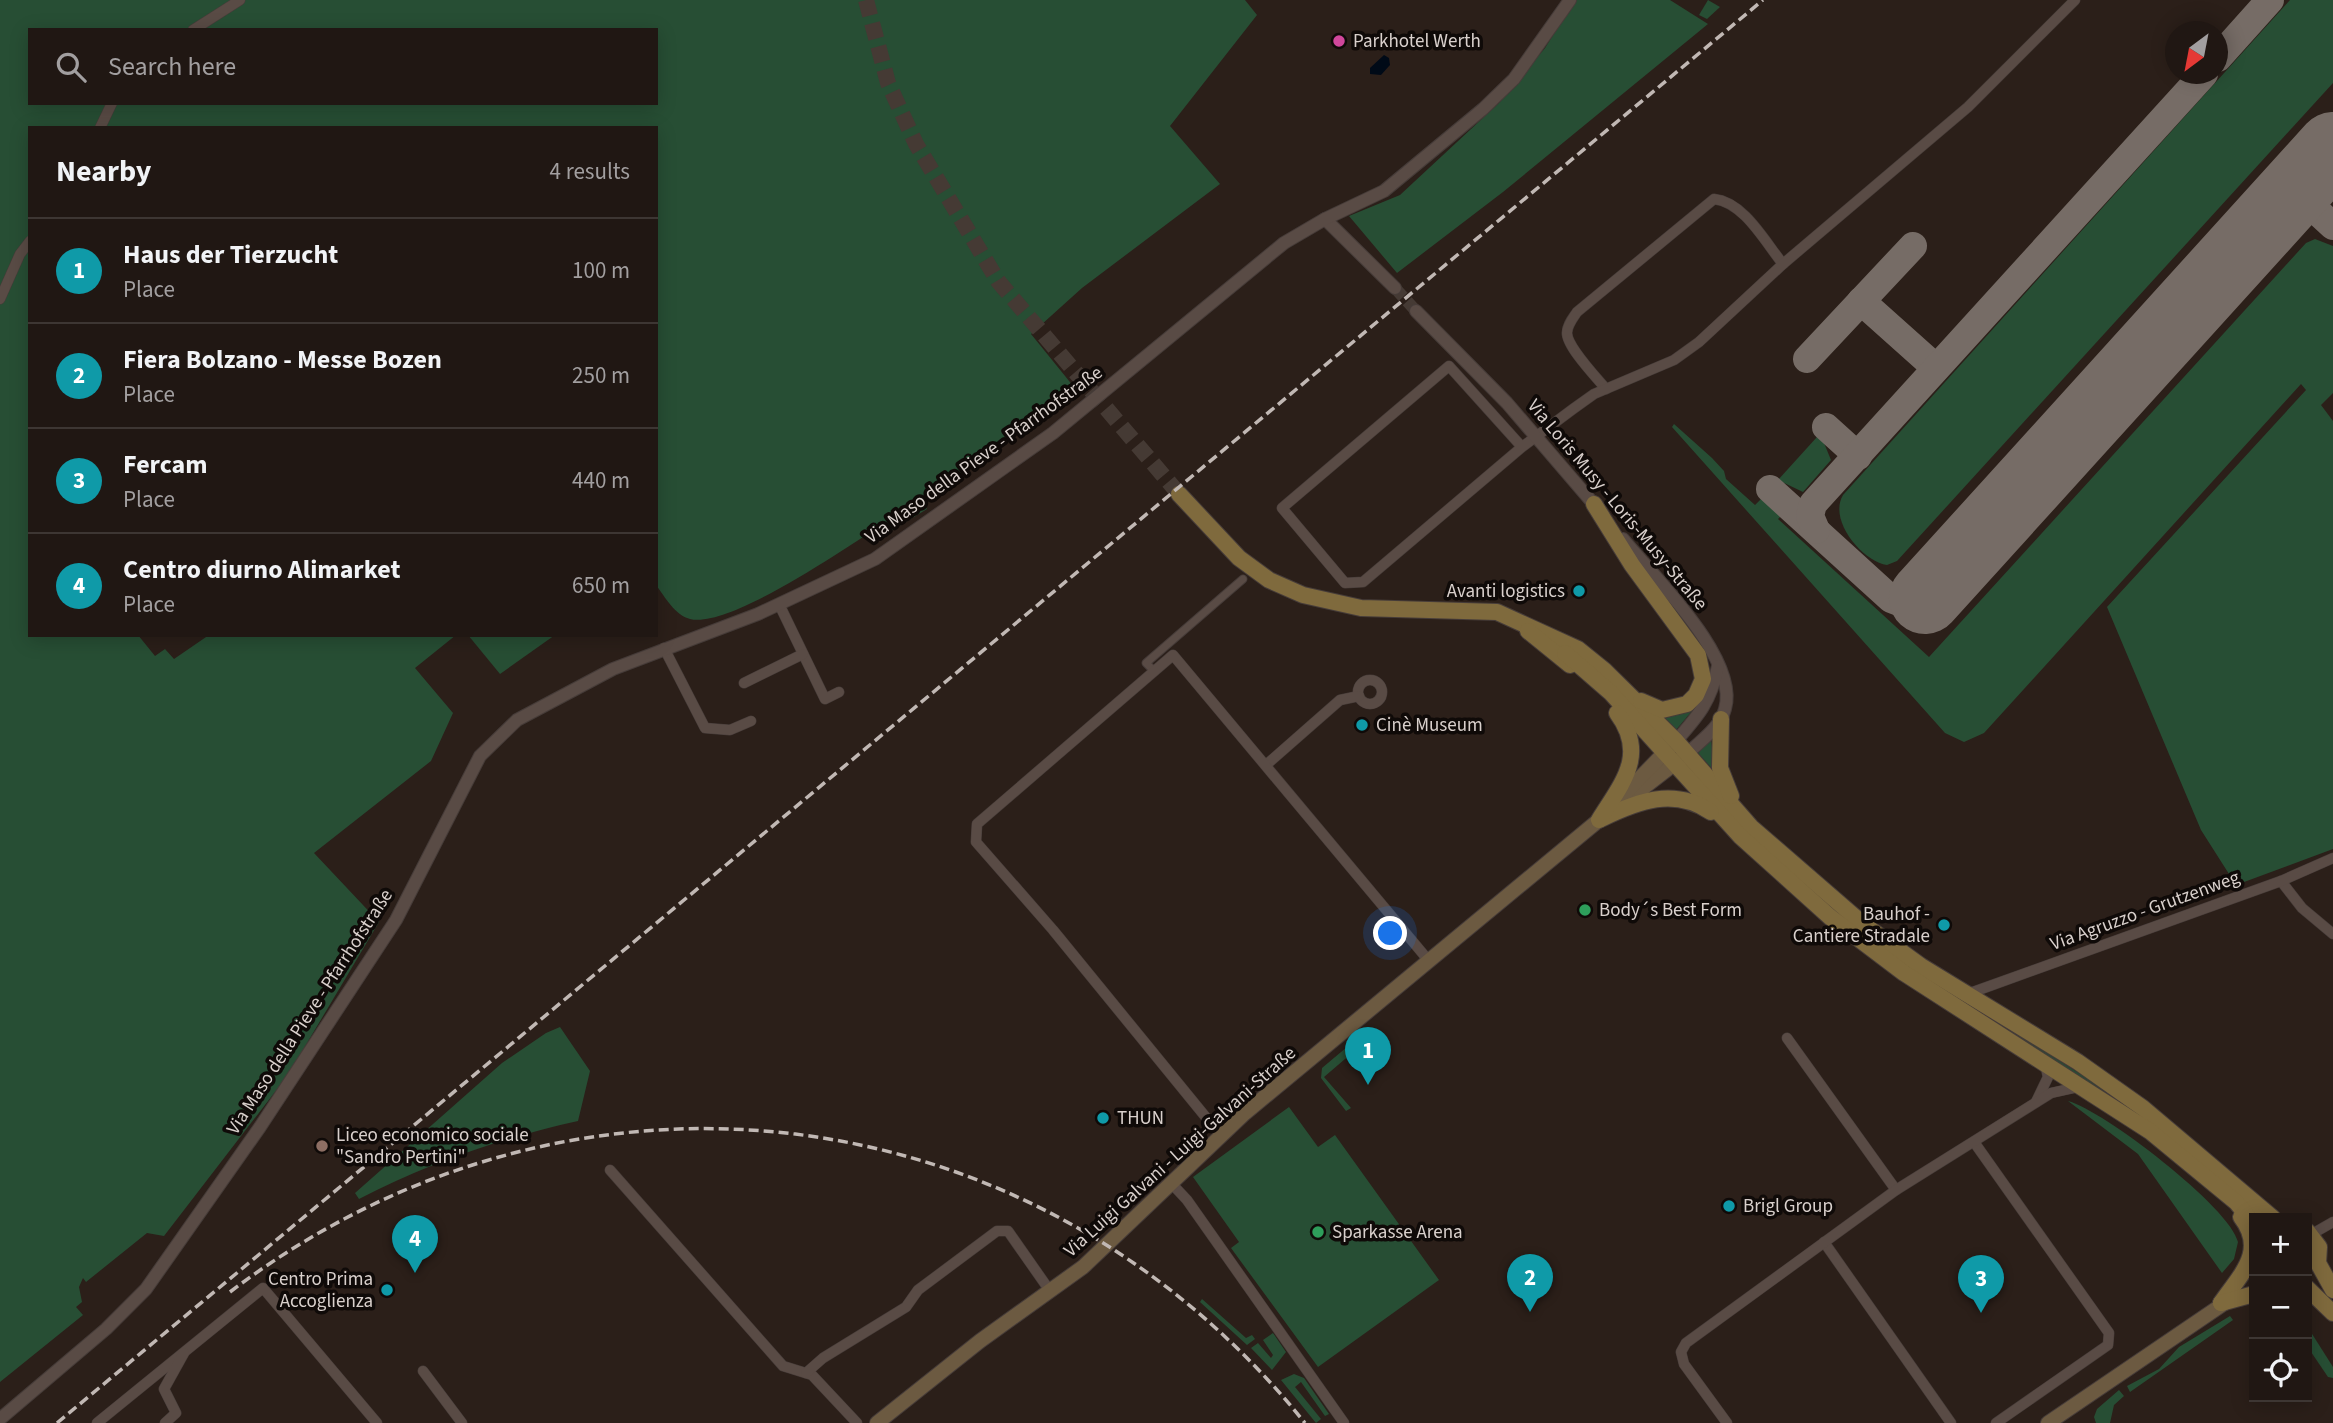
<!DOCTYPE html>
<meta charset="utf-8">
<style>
body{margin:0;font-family:"Source Sans 3",sans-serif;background:#2d2421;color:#f1f3f6}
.controls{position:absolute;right:21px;bottom:21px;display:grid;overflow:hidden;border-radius:0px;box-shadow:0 4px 18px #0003}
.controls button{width:63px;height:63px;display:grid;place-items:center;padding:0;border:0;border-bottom:2px solid #3d3633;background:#201713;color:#f1f3f6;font:35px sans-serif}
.compass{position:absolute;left:2165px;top:21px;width:63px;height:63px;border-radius:50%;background:#201713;box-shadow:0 4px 18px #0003;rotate:212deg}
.you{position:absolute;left:1391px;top:934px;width:24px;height:24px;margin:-18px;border:5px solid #fff;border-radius:50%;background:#1a73e8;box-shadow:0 0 0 10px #1a73e833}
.badge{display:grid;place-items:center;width:46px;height:46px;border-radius:50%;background:#d93025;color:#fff;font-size:23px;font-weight:700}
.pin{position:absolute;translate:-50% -58px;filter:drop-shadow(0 2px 4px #0008)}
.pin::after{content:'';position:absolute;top:37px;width:24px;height:21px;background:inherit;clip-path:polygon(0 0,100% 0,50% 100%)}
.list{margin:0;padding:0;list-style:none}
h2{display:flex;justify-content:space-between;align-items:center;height:91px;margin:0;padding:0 28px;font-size:30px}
h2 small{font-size:23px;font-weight:400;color:#a29fa0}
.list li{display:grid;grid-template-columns:46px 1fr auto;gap:21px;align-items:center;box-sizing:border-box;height:105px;padding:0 28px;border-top:2px solid #3d3633}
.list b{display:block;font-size:26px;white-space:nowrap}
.list p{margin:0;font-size:23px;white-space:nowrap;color:#a29fa0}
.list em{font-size:23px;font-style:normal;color:#a29fa0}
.icon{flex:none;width:38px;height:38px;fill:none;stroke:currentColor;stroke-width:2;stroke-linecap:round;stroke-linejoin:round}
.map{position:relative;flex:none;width:2333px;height:1423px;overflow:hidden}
.search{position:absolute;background:#201713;box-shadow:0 4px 18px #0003;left:28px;top:28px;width:630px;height:77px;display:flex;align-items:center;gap:18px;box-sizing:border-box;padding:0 24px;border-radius:0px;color:#a29fa0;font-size:26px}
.panel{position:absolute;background:#201713;box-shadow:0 4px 18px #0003;left:28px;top:126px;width:630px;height:511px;border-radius:0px}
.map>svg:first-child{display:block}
</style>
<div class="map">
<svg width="2333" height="1423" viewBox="0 0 2333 1423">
<rect width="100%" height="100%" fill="#2b1f19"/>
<g fill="#274e34" fill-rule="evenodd">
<path d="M0,0H1245L1257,15L1170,126L1220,184L1082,288L1031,334L1078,392L922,499L927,509L891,531L885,523C848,546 730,629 690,619C675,615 665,597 656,585V128H30V635H138L155,656L165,649L174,659L209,635H456L415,668L453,713L431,761L314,853L379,922L288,1075L164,1236L147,1233L86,1282L83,1278L79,1287L82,1302L76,1307L83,1315L0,1382ZM30,30H656V103H30Z"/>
<path d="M1575,0H1670L1708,24L1503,192L1397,273L1349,216L1400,195L1499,103L1545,48Z"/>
<path d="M1708,0L1720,7L1707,19L1699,15Z"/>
<path d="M2290,0H2333V83L1897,561L1887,565C1862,561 1828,520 1843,495Z"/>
<path d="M2315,239L2333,246V393L2321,405L2333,421V849L2236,885L2201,830L2107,607L2306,390L2301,384L1984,733L1964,742L1945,733L1672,427L1674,424L1712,458L1724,471L1726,479L1755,505L1761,499L1781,516L1778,519L1929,657L2306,243Z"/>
<path d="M1817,437L1824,443L1831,460L1803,492L1778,480Z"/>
<path d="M468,635H555L500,674Z"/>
<path d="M1702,699L1676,730L1664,717L1680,714Z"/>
<path d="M1711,739L1715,772L1698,753Z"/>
<path d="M1862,931L1972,1006L2125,1102L2261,1218H2257L2127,1108L1926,980Z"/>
<path d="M560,1027L590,1071L578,1121C501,1138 429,1163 359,1199L355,1193L502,1063L546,1033Z"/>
<path d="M1347,1047L1352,1053L1324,1077L1351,1108L1346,1111L1321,1078L1322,1068Z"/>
<path d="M2068,1101C2103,1110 2231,1208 2238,1242L2234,1259L2222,1273L2138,1154Z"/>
<path d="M1289,1107L1318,1147L1335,1135L1439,1280L1318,1367L1231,1248L1239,1242L1193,1177Z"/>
<path d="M1202,1299L1246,1338L1252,1335L1255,1339L1247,1345L1200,1302Z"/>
<path d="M2230,1316L2233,1320L2130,1392L2127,1386L2159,1369L2179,1347Z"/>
<path d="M2307,1326L2333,1367V1378L2328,1377L2307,1346Z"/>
<path d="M1273,1333L1286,1352L1272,1370L1251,1348L1258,1343L1271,1358L1273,1355L1263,1340Z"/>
<path d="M1294,1374L1304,1378L1329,1414L1325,1416L1301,1382L1295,1387L1321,1419L1316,1423L1281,1380Z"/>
<path d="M2119,1390L2124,1396L2114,1405L2110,1423H2096L2094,1417L2097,1409Z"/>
</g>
<path fill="#000a17" d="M1384,55L1389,58L1390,65L1381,75L1370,74V68Z"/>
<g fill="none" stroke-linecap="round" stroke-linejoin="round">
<g stroke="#766c66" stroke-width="28">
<path d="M2218,58L2270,0"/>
<path d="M2295,191L2333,226"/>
<path d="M1861,301L1936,368"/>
<path d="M1807,359L1913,246"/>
<path d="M1826,427L1858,456"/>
<path d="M1770,489L1891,599L1909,606L1925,598"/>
<path d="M1816,530L1810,516L1813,504L2204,74"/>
</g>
<path stroke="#766c66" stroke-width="72" d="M1925,598L2333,148"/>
<path stroke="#453a34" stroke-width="12" stroke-dasharray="12 6" stroke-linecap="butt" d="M1395,288L1416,311"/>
<path stroke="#453a34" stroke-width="16" stroke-dasharray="16 8" stroke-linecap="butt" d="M866,0L888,83L916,144L998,281L1179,494"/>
<defs>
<path id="pedestrian" d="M1154,671L1146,663L1243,579"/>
<g id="minor">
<path d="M193,30L240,0"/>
<path d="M100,128L112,103"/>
<path d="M0,299L20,254L30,241"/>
<path d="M1606,389C1596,377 1567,347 1567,333C1567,325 1573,318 1577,312L1714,199C1744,202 1765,242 1783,264"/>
<path d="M1522,447L1449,366L1282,508L1345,583L1363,582L1522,447L1573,409L1594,394L1674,360L1699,342L1783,264L1968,107L2075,0"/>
<path d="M779,604L825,699L839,692"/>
<path d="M664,648L705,728L730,730L751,721"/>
<circle cx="1370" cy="692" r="12"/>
<path d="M744,683L803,654"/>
<path d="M1266,765L1340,700L1359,696"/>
<path d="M2281,881L2302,908L2333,934"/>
<path d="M1970,997L1973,992L2281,881L2333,858"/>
<path d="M1787,1038L1896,1190"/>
<path d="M2036,1102L2048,1077L2045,1064"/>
<path d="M1222,1137L1053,930L976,842L977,824L1173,655L1429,961"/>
<path d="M1974,1142L2109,1333L2108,1345L1996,1423"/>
<path d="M610,1170L783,1366L812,1375L857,1423"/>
<path d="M1172,1184L1187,1200L1344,1423"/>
<path d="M2312,1234L2333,1222"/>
<path d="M1824,1242L1951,1423"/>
<path d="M423,1371L462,1423"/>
<path d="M806,1373L823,1358L906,1307L918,1290L997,1231H1008L1050,1291"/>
<path d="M97,1423L263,1288L377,1423"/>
<path d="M165,1423L176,1413L164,1389L184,1353"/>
<path d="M1727,1423L1684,1364L1681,1352L1686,1343L1896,1190L2051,1093L2078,1087"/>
</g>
<g id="tertiary">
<path d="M1325,219L1395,288"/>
<path d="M1416,311L1507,403L1598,509"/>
<path d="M1623,539C1653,576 1740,659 1725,709C1720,728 1700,741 1687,754"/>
<path d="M1676,741C1699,715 1711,701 1718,666"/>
<path d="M0,1419L106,1329L146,1289L260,1127L396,920L480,756L517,720L613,669L758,614L875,559L1053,433L1284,243L1325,219L1384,191L1483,109L1514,79L1570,0"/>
</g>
<g id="secondary">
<path d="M1629,799L1682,758"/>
<path d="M877,1423L980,1341L1083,1267L1245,1113L1599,820L1671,746"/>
<path d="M2048,1423L2232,1298"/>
</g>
<g id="primary">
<path d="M1179,494L1239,558L1269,580L1303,595L1361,608L1497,612L1578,649L1604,670L1676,741L1751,827L1863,924L1921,966L2078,1062L2143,1108L2273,1218"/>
<path d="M1594,504L1632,565L1698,655L1703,679L1696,695L1687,704L1662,710L1641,701"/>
<path d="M1528,631L1570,665"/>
<path d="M1565,653L1611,693L1740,836L1830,917L1904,973L2151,1132L2236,1202L2254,1224"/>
<path d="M1721,719L1720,768L1731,796"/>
<path d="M1601,819C1638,801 1674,787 1711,812"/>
<path d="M1599,820C1622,783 1648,755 1617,713"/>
<path d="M2307,1231L2319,1247L2318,1263L2333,1290"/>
<path d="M2307,1288L2333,1313"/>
<path d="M2221,1303C2241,1274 2267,1251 2241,1217"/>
<path d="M2221,1303L2254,1294"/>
</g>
</defs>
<use href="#pedestrian" stroke="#463c39" stroke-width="9"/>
<use href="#minor" stroke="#463c39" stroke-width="11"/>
<use href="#tertiary" stroke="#463c39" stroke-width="14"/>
<use href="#secondary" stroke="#463c39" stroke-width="16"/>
<use href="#primary" stroke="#463c39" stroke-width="18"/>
<use href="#pedestrian" stroke="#594b45" stroke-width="7"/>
<use href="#minor" stroke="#594b45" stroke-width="10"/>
<use href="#tertiary" stroke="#594b45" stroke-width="12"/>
<use href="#secondary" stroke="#6c5a41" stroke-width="14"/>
<use href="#primary" stroke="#7f6a3d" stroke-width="16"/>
<g stroke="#c1b8b4" stroke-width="3.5" stroke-dasharray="10 5" stroke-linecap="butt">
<path d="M230,1292C572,1032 1035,1087 1305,1423"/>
<path d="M57,1423L1763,0"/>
</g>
</g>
<circle fill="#d1479c" stroke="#0f0a08" stroke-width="2.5" cx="1339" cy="41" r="7"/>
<g fill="#0f9aa8" stroke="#0f0a08" stroke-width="2.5">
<circle cx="1579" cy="591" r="7"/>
<circle cx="1362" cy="725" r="7"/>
<circle cx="1944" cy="925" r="7"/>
<circle cx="1103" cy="1118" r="7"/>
<circle cx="1729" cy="1206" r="7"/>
<circle cx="387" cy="1290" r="7"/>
</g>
<g fill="#2e9e5b" stroke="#0f0a08" stroke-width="2.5">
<circle cx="1585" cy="910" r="7"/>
<circle cx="1318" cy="1232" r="7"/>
</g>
<circle fill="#8d6e63" stroke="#0f0a08" stroke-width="2.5" cx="322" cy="1146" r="7"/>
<g text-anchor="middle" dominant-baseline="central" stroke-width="7" stroke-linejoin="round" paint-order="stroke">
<g font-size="19" fill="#d9d0cc" stroke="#0f0a08" text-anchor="start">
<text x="1353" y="41">Parkhotel Werth</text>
<text x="1565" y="591" text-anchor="end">Avanti logistics</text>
<text x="1376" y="725">Cinè Museum</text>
<text x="1599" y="910">Body´s Best Form</text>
<text x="1930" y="914" text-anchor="end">Bauhof -<tspan x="1930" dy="22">Cantiere Stradale</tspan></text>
<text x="1117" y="1118">THUN</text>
<text x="336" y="1135">Liceo economico sociale<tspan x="336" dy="22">"Sandro Pertini"</tspan></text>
<text x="1743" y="1206">Brigl Group</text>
<text x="1332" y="1232">Sparkasse Arena</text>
<text x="373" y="1279" text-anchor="end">Centro Prima<tspan x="373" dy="22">Accoglienza</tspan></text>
</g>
<g font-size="19" fill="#d9d0cc" stroke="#0f0a08">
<text transform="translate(984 455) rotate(-36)">Via Maso della Pieve - Pfarrhofstraße</text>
<text transform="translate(1617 505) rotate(50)">Via Loris Musy - Loris-Musy-Straße</text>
<text transform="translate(2145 911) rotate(-20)">Via Agruzzo - Grutzenweg</text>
<text transform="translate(310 1012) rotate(-57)">Via Maso della Pieve - Pfarrhofstraße</text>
<text transform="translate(1180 1152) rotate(-42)">Via Luigi Galvani - Luigi-Galvani-Straße</text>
</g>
</g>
</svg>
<div class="controls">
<button>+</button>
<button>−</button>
<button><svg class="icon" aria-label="locate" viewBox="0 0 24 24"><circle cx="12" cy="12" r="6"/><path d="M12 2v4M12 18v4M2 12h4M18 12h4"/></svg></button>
</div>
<svg class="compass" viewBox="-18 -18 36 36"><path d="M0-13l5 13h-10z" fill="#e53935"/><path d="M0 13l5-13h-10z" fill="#a29fa0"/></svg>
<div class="you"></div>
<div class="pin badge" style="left:1368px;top:1085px;background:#0f9aa8">1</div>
<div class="pin badge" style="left:1530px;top:1312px;background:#0f9aa8">2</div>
<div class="pin badge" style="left:1981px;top:1313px;background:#0f9aa8">3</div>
<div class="pin badge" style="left:415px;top:1273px;background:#0f9aa8">4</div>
<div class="search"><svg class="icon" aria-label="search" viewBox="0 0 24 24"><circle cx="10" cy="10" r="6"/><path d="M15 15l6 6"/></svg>Search here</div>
<section class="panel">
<h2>Nearby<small>4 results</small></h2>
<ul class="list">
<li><span class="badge" style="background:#0f9aa8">1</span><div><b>Haus der Tierzucht</b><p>Place</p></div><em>100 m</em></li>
<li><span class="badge" style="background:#0f9aa8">2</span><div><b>Fiera Bolzano - Messe Bozen</b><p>Place</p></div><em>250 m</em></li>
<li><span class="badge" style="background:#0f9aa8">3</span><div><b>Fercam</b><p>Place</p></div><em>440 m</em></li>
<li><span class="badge" style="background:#0f9aa8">4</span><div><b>Centro diurno Alimarket</b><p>Place</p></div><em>650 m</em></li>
</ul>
</section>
</div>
